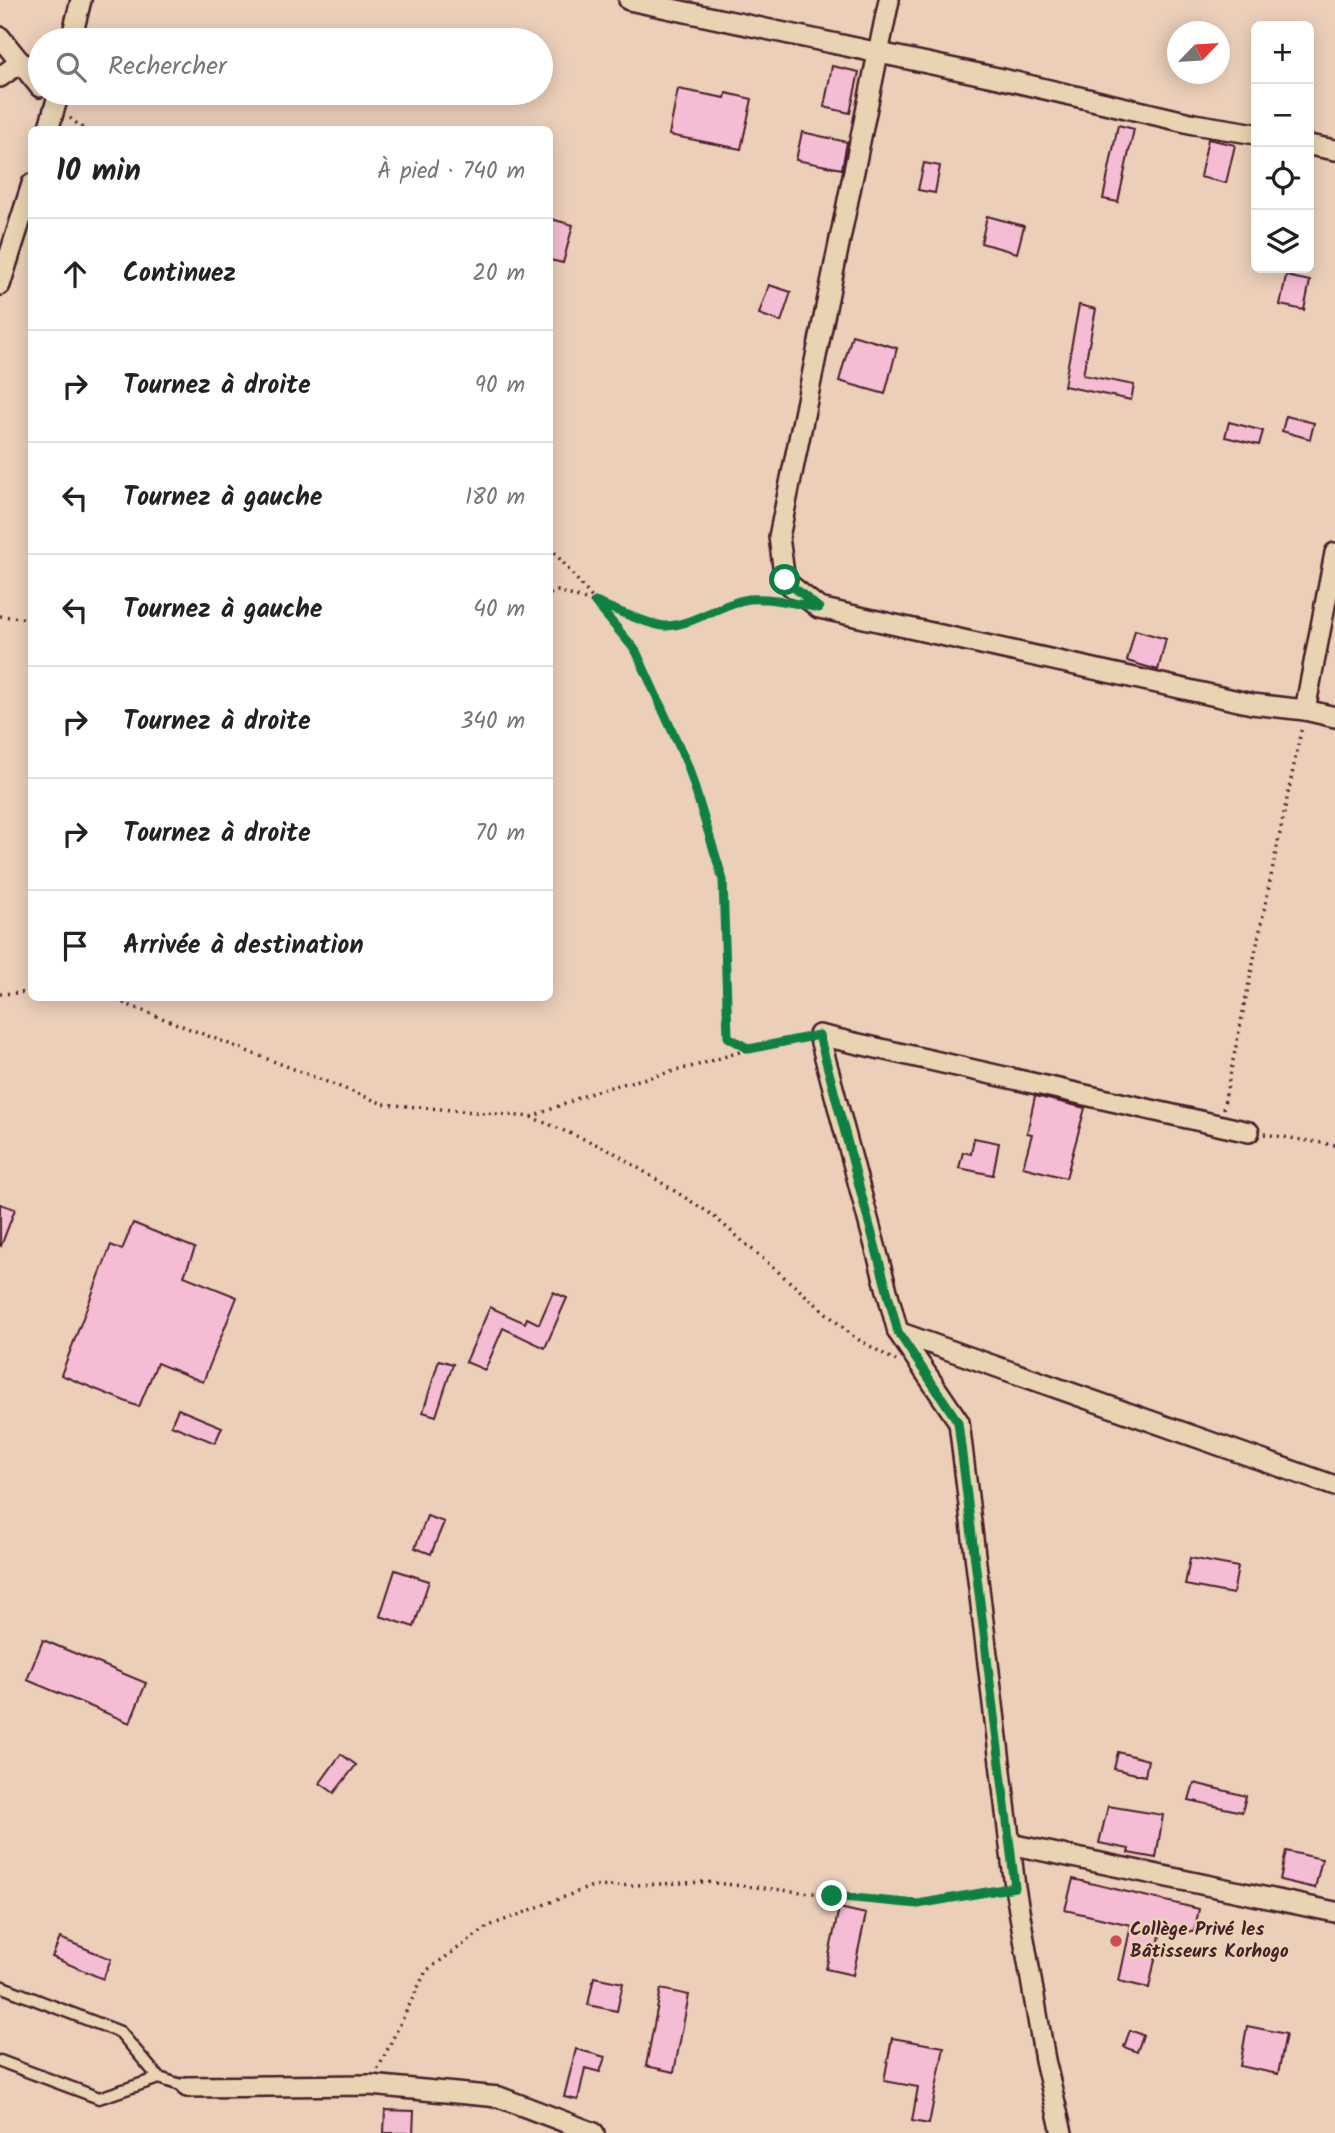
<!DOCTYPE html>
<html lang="fr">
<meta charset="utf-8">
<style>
body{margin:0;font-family:Kalam,sans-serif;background:#f6f6f6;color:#222}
.controls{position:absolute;right:21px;top:21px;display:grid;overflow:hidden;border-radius:10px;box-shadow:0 4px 18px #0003}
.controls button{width:63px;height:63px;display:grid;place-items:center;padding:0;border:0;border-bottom:2px solid #e0e0e0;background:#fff;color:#222;font:35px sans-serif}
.compass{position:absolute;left:1167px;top:21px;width:63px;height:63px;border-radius:50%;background:#fff;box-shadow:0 4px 18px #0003;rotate:65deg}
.stop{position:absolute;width:21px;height:21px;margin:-16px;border:5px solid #0b8043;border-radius:50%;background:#fff}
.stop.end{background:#0b8043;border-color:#fff;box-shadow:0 2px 7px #0008}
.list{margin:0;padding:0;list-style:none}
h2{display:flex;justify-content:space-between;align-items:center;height:91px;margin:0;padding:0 28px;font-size:30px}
h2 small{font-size:23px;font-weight:400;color:#767676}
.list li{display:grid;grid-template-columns:46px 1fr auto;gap:21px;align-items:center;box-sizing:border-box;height:112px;padding:0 28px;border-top:2px solid #e0e0e0}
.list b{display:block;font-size:26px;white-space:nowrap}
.list em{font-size:23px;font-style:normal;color:#767676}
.icon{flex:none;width:38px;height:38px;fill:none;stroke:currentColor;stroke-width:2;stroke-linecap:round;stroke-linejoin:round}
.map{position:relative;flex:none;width:1335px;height:2133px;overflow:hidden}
.search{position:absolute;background:#fff;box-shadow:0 4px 18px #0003;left:28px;top:28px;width:525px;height:77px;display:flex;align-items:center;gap:18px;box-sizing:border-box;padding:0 24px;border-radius:38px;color:#767676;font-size:26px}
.panel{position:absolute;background:#fff;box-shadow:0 4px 18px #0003;left:28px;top:126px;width:525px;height:875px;border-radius:10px}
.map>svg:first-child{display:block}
</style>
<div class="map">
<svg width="1335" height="2133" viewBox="0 0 1335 2133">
<rect width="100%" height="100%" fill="#ebcfb9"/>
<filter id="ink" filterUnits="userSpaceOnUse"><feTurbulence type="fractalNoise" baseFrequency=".0143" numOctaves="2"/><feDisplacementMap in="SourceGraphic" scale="14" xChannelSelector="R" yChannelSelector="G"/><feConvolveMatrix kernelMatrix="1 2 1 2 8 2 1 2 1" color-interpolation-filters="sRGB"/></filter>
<g filter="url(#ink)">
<g fill="#f5bdd4" stroke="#4a1f2b" stroke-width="2">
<path d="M832,66L859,72L850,113L824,107Z"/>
<path d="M678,89L725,98L726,93L752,99L741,149L669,135Z"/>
<path d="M1118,125L1134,129L1118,202L1103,199Z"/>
<path d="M802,132L847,142L842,169L796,160Z"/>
<path d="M1208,139L1235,145L1226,183L1200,177Z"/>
<path d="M924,163L940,166L935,193L918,190Z"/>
<path d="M987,216L1024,226L1017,253L981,243Z"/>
<path d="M551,219L573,225L563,263L550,260Z"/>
<path d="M1286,276L1310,281L1304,310L1280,305Z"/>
<path d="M769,285L791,292L781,322L759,314Z"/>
<path d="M1079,305L1096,309L1083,375L1134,385L1131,400L1064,386Z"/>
<path d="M852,335L897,348L885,394L839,381Z"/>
<path d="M1286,416L1314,423L1310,439L1282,431Z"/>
<path d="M1229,422L1263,431L1259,445L1225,437Z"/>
<path d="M1135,630L1166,639L1158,670L1127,661Z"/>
<path d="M1035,1096L1085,1108L1066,1178L1023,1167L1032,1134L1027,1133Z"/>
<path d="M974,1138L999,1143L993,1175L959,1168L963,1152L971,1154Z"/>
<path d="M0,1204L15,1209L1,1246L0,1245Z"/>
<path d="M133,1223L195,1248L184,1276L237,1297L203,1382L157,1363L139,1407L61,1375L111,1245L122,1250Z"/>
<path d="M553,1292L567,1298L545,1348L503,1328L485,1370L466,1362L490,1307L525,1323L527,1318L539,1324Z"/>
<path d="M439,1360L453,1364L436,1416L423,1412Z"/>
<path d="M178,1409L222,1427L215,1443L171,1425Z"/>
<path d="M427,1516L444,1522L431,1554L415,1548Z"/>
<path d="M1190,1558L1238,1567L1233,1594L1185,1585Z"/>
<path d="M395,1570L429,1581L414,1627L380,1616Z"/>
<path d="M43,1640L146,1683L130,1723L27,1680Z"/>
<path d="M1118,1752L1148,1760L1145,1776L1114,1769Z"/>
<path d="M341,1754L356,1765L334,1793L320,1783Z"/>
<path d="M1194,1783L1246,1796L1242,1812L1189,1800Z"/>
<path d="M1108,1806L1163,1815L1156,1858L1128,1853L1129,1849L1099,1843Z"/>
<path d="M1286,1851L1322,1859L1315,1888L1280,1880Z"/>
<path d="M1073,1879L1199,1909L1194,1932L1162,1926L1149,1988L1119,1981L1131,1925L1065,1910Z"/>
<path d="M839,1908L866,1914L853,1975L826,1969Z"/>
<path d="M60,1938L111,1959L103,1979L52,1957Z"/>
<path d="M594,1977L623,1983L617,2011L588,2005Z"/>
<path d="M661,1989L689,1995L674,2072L646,2066Z"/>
<path d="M1247,2026L1286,2034L1278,2074L1240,2066Z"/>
<path d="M1130,2030L1143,2035L1137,2052L1124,2047Z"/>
<path d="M892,2038L944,2047L929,2124L912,2121L918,2087L884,2081Z"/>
<path d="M576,2049L605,2057L600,2072L585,2068L578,2100L564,2097Z"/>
<path d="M385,2110L414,2111L413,2133H384Z"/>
</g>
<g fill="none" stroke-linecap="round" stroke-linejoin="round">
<defs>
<g id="lane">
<path d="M0,1986L120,2032L159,2078L187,2087"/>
<path d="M0,2061L99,2098L159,2078"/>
</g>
<g id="street">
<path d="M629,0L998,78L1194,124L1256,134"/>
<path d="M889,0L779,537L785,581L819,608L1252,704L1305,710L1335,717"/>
<path d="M0,37L40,87"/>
<path d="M71,40L81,0"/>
<path d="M0,77L21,62"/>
<path d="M48,130L59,93"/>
<path d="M1309,145L1335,150"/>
<path d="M0,285L32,184"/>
<path d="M1305,710L1335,553"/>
<path d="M898,1332L1335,1486"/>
<path d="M1010,1844L1335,1912"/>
<path d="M187,2087L370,2085L499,2097L594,2133"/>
<path d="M1062,2133L1045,2060L1015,1887L959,1422L898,1332L819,1035L1249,1132"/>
</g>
</defs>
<use href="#lane" stroke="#4a1f2b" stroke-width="15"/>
<use href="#street" stroke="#4a1f2b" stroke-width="24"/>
<g stroke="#4a1f2b" stroke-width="3.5" stroke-dasharray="2 5" stroke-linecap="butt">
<path d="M70,118L85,130"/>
<path d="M550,547L636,651L688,766L723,880L728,1037L749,1049L803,1038"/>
<path d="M550,594L558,591L664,626L693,621L748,599L779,600"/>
<path d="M0,616L32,619"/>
<path d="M0,994L32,992"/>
<path d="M110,998L384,1104L531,1117L610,1150L711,1214L854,1337L896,1361"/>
<path d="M1223,1109L1302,726"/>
<path d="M531,1117L599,1090L698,1065L749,1049"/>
<path d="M1264,1134L1335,1145"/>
<path d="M378,2069L426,1971L489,1926L590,1887L705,1882L918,1904L999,1890"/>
</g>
<use href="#lane" stroke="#e8d4b2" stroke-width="10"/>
<use href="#street" stroke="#e8d4b2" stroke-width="19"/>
</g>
</g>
<g fill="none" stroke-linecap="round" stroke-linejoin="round" filter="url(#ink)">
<path stroke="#0b8043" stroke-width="9" d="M785,580L819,608C796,604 773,597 749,599C720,603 697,624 667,626C653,627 611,608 595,602L636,651L688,766L723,880L728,1037L749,1049L819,1035L898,1332L958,1422L1015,1887L918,1904L832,1896"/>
</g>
<circle fill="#d1495b" stroke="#e8d4b2" stroke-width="2.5" cx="1116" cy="1941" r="7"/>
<g text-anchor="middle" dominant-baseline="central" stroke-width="5" stroke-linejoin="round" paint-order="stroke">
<g font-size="19" font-weight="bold" fill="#4a1f2b" stroke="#e8d4b2" text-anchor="start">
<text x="1130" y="1930">Collège Privé les<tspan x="1130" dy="22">Bâtisseurs Korhogo</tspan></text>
</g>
</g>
</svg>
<div class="controls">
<button>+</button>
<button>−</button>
<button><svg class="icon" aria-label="locate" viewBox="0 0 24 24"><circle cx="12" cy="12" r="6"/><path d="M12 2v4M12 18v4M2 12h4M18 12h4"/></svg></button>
<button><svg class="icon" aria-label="layers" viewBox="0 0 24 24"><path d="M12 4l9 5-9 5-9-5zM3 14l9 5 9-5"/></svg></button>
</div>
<svg class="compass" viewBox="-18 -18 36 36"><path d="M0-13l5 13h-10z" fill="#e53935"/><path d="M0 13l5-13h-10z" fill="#767676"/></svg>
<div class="stop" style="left:785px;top:580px"></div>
<div class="stop end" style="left:832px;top:1896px"></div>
<div class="search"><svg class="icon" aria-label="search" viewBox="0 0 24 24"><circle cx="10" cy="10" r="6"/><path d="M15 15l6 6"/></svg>Rechercher</div>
<section class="panel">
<h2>10 min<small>À pied · 740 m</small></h2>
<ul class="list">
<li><svg class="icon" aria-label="ahead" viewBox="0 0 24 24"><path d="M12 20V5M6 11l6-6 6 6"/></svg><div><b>Continuez</b></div><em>20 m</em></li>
<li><svg class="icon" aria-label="right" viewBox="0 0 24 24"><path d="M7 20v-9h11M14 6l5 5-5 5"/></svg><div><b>Tournez à droite</b></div><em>90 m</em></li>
<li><svg class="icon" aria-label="left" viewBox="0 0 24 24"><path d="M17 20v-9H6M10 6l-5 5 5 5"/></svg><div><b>Tournez à gauche</b></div><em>180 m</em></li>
<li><svg class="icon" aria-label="left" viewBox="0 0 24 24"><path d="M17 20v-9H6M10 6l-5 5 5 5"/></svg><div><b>Tournez à gauche</b></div><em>40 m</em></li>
<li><svg class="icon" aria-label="right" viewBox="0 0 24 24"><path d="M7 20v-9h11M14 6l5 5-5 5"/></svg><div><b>Tournez à droite</b></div><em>340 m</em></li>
<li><svg class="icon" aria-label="right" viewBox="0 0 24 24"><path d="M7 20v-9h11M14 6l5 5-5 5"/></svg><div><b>Tournez à droite</b></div><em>70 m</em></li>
<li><svg class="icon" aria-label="arrive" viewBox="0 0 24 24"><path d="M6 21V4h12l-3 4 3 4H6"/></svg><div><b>Arrivée à destination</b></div></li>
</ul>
</section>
</div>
